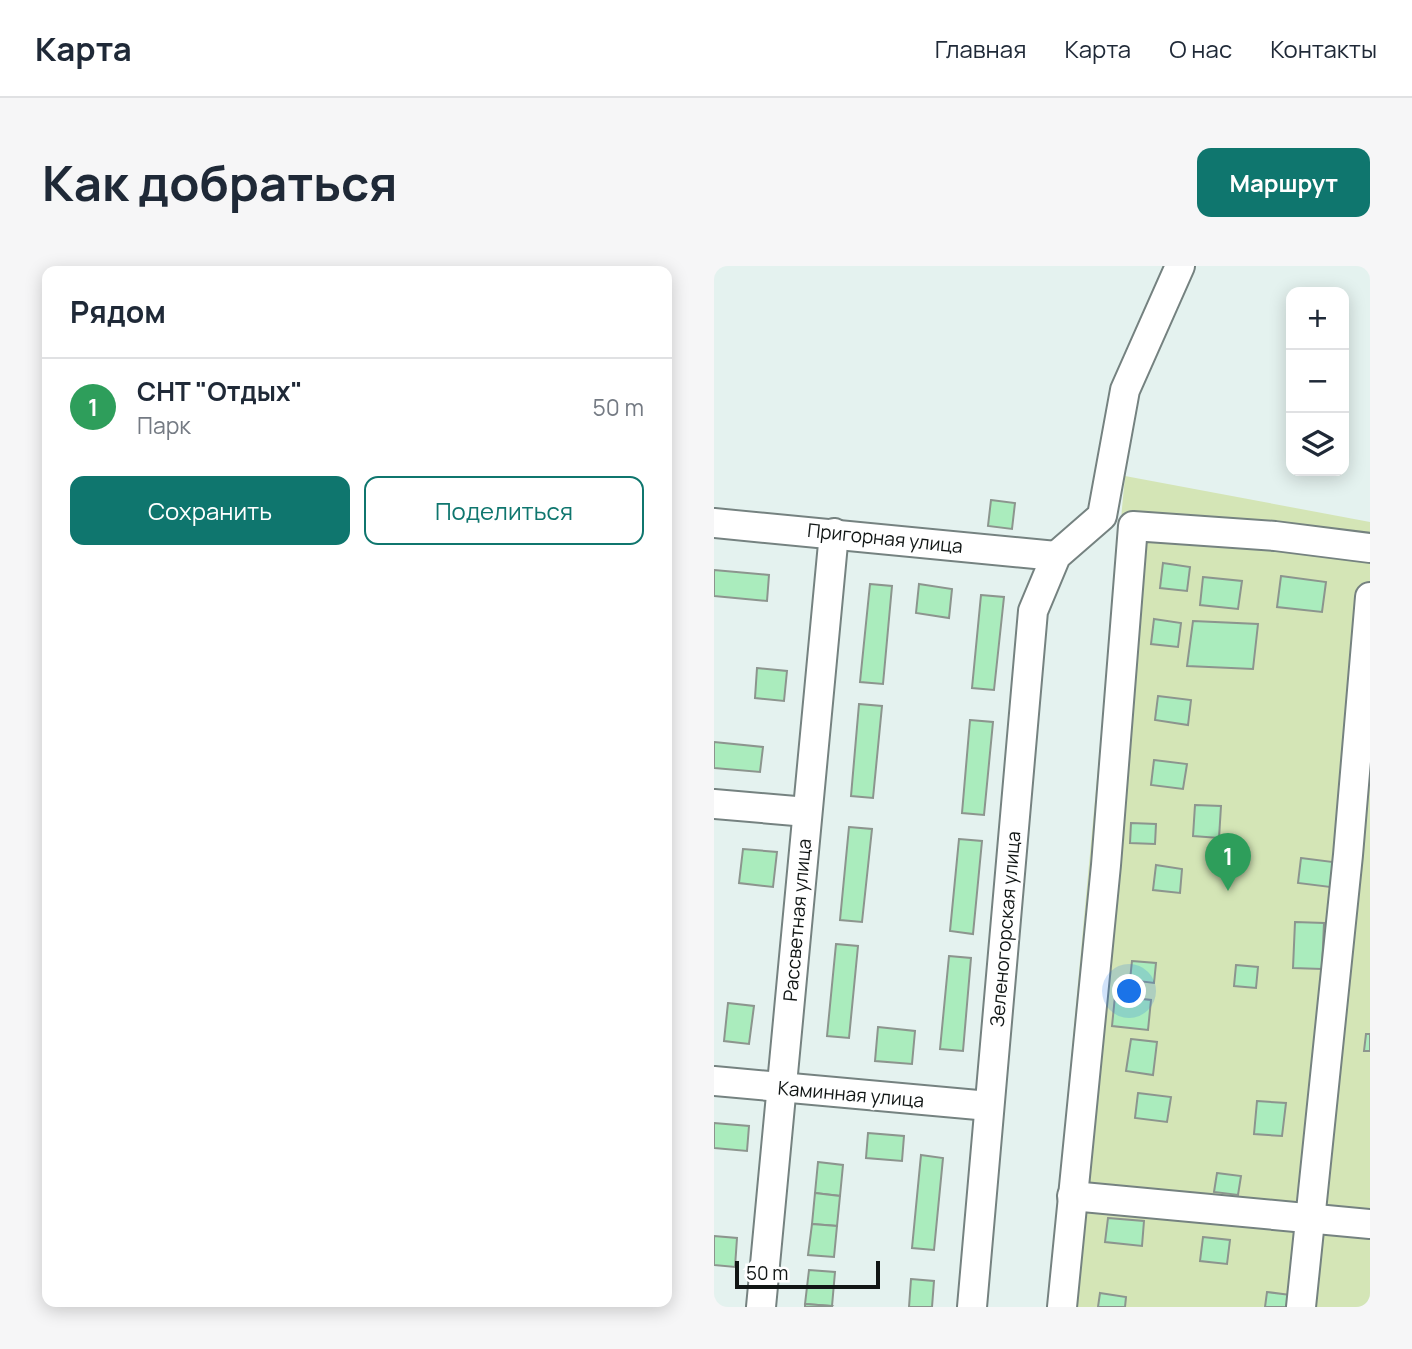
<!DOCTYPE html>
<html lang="ru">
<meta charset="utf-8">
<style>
body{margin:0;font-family:Manrope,sans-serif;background:#f6f6f7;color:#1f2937}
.controls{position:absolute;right:21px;top:21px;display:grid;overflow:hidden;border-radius:14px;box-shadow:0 4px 18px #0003}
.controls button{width:63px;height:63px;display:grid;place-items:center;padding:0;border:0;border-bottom:2px solid #e0e1e3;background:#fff;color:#1f2937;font:35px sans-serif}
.scale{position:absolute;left:21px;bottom:18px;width:145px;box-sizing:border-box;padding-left:7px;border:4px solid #111615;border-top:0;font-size:19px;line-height:24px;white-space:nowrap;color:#111615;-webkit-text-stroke:5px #fff;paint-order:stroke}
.you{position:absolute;left:416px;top:726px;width:24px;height:24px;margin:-18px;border:5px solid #fff;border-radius:50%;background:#1a73e8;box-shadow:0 0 0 10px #1a73e833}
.badge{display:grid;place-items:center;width:46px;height:46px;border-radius:50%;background:#0f766e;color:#fff;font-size:23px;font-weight:700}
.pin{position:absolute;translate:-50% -58px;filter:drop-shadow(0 2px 4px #0008)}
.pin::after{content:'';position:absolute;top:37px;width:24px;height:21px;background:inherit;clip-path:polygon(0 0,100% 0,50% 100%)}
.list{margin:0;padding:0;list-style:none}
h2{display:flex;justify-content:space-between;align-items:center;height:91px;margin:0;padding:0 28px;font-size:30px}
h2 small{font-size:23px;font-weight:400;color:#747a83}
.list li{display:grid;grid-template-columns:46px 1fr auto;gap:21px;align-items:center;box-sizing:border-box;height:98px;padding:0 28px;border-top:2px solid #e0e1e3}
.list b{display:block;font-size:26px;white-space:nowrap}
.list p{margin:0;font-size:23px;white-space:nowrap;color:#747a83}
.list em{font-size:23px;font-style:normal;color:#747a83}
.actions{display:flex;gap:14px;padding:21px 28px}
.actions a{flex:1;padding:16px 0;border:2px solid #0f766e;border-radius:14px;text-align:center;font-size:24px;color:#0f766e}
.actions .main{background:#0f766e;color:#fff}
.icon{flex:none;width:38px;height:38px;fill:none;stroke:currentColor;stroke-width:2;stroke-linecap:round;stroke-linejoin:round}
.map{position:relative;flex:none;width:656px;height:1041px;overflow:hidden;border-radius:14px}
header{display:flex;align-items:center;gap:42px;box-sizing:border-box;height:98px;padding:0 35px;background:#fff;border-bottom:2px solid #e0e1e3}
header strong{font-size:33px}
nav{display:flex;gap:38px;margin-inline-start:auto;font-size:24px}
.intro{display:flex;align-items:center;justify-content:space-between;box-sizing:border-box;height:168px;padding:0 42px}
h1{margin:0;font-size:49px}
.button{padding:18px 32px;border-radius:14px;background:#0f766e;color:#fff;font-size:24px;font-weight:700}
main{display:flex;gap:42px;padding:0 42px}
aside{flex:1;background:#fff;border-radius:14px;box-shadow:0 4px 18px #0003}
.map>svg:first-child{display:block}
</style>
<header>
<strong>Карта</strong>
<nav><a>Главная</a><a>Карта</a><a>О нас</a><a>Контакты</a></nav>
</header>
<div class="intro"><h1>Как добраться</h1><a class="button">Маршрут</a></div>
<main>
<aside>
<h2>Рядом<small></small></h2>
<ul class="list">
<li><span class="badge" style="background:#2e9e5b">1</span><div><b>СНТ &quot;Отдых&quot;</b><p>Парк</p></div><em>50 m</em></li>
</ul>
<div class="actions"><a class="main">Сохранить</a><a>Поделиться</a></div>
</aside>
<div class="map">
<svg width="656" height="1041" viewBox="0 0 656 1041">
<rect width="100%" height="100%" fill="#e4f2ef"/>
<path fill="#d4e5b6" d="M411,210L656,256V1041H334Z"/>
<g fill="#aaecbd" stroke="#8c958e" stroke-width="2">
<path d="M277,234L301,237L298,263L274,260Z"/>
<path d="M449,297L476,301L473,325L446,322Z"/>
<path d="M0,304L55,309L53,335L0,330Z"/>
<path d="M567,310L612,316L608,346L563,341Z"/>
<path d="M489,311L528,315L524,343L486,339Z"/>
<path d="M156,318L178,320L169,418L146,416Z"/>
<path d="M205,318L238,323L235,352L202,347Z"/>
<path d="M267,329L290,331L280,424L258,422Z"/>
<path d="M440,353L467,357L464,381L437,378Z"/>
<path d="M479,355L544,358L539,403L473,400Z"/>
<path d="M43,402L73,405L70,435L41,432Z"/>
<path d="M444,430L477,434L474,459L441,454Z"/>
<path d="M145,438L168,440L159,532L137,530Z"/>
<path d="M256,454L279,456L270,549L248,547Z"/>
<path d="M0,476L49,481L46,506L0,502Z"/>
<path d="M440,494L473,498L469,523L437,519Z"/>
<path d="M481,539L507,540L505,572L479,570Z"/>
<path d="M417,557L442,558L441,578L416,577Z"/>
<path d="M135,561L158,563L148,656L126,654Z"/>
<path d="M245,573L268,575L259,668L236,665Z"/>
<path d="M29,583L63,586L59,621L25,617Z"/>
<path d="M587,592L619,596L616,621L584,617Z"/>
<path d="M442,599L468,603L466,627L439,624Z"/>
<path d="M581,656L610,657L608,703L579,702Z"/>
<path d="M122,678L144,680L135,772L113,770Z"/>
<path d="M235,690L257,692L249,785L226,783Z"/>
<path d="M418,695L442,697L440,717L416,714Z"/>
<path d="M522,699L544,701L542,722L520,720Z"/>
<path d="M401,730L437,734L434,764L398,760Z"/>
<path d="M14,737L40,740L35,778L10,775Z"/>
<path d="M164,761L201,765L198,798L161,795Z"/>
<path d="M652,768H656V785H650Z"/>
<path d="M417,773L443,776L439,809L412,805Z"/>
<path d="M424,827L457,831L453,856L421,852Z"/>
<path d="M543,835L572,837L568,870L540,868Z"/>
<path d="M0,857L35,860L33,885L0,882Z"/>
<path d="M154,867L190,870L188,895L152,892Z"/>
<path d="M207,889L229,892L220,984L198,982Z"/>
<path d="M104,896L129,899L126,930L101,927Z"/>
<path d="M503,907L527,910L524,929L500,926Z"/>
<path d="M101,927L126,930L123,960L98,958Z"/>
<path d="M394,952L430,955L428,980L391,976Z"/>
<path d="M98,958L123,960L120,991L94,989Z"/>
<path d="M0,970L23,972L21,1001L0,999Z"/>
<path d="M489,971L516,974L513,998L486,995Z"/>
<path d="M95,1004L121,1006L118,1040L91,1038Z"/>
<path d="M197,1013L220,1015L218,1041H195Z"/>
<path d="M553,1026L577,1029L576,1041H551Z"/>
<path d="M386,1027L412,1031L411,1041H384Z"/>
<path d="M91,1038L118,1040L117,1041H91Z"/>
</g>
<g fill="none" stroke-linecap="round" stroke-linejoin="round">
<defs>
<g id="minor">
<path d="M0,257L342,290"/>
<path d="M0,538L93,546"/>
<path d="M0,815L275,840"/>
<path d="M358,930L656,958"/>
<path d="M47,1041L120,267"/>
<path d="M258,1041L319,345L342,290L388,250L411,124L466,0"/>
<path d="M348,1041L392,599L419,260L561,270L656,282"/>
<path d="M587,1041L634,589L656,331"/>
</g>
</defs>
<use href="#minor" stroke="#758280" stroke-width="32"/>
<use href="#minor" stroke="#fff" stroke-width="28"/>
</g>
<g text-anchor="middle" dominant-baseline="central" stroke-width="5" stroke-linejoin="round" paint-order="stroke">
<g font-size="19" fill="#111615" stroke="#fff">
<text transform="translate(171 272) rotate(6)">Пригорная улица</text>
<text transform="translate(83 654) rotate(-85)">Рассветная улица</text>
<text transform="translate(291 663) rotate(-85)">Зеленогорская улица</text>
<text transform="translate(137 828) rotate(5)">Каминная улица</text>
</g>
</g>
</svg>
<div class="controls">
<button>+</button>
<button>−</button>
<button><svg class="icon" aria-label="layers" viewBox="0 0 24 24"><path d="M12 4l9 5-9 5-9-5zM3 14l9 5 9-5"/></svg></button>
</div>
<div class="scale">50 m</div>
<div class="you"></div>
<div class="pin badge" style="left:514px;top:625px;background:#2e9e5b">1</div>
</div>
</main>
